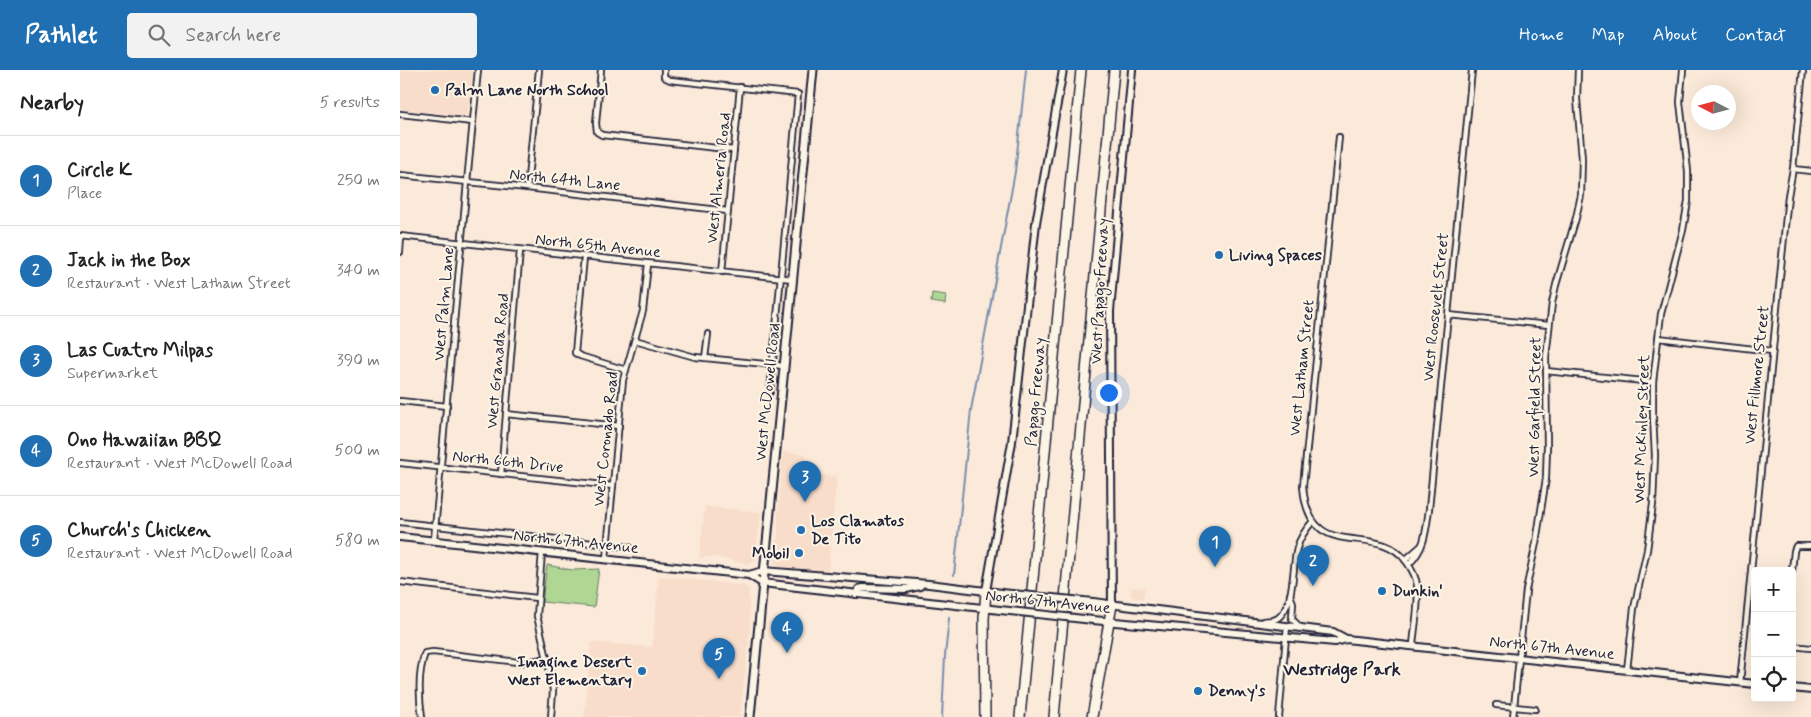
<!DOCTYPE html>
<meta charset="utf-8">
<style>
body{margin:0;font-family:Mynerve,sans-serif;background:#f2f2f2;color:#222}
.controls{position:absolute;right:15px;bottom:15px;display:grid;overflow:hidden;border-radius:5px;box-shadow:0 5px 20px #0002}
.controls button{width:45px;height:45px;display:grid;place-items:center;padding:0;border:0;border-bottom:1px solid #e0e0e0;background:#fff;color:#222;font:25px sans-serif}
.compass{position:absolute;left:1291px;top:15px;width:45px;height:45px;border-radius:50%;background:#fff;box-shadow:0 5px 20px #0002;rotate:276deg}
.you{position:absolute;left:708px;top:322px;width:18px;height:18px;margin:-12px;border:4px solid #fff;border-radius:50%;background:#1a73e8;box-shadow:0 0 0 8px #1a73e833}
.badge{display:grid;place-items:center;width:32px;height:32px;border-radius:50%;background:#1f6fb2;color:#fff;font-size:16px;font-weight:700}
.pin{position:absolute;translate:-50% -41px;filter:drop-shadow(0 1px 2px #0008)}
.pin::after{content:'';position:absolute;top:26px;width:18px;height:15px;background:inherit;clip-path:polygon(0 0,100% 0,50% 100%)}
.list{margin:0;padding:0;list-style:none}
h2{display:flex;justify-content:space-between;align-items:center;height:65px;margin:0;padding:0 20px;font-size:21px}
h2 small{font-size:16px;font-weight:400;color:#767676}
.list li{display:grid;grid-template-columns:32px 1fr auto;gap:15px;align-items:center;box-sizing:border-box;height:90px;padding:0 20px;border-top:1px solid #e0e0e0}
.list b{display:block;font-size:19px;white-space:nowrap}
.list p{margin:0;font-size:16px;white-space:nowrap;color:#767676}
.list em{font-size:16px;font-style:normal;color:#767676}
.icon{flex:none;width:28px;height:28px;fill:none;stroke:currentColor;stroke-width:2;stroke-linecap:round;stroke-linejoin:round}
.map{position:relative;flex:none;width:1411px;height:647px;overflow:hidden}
header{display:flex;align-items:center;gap:30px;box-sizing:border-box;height:70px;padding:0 25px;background:#1f6fb2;color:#fff}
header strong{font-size:24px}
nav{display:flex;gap:28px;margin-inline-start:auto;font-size:18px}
.search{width:350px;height:45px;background:#f2f2f2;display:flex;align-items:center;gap:12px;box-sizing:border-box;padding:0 18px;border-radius:5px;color:#767676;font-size:19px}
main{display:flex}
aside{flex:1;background:#fff}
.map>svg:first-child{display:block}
</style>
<header>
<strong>Pathlet</strong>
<div class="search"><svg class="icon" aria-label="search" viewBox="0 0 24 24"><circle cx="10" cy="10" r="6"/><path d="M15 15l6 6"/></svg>Search here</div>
<nav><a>Home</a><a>Map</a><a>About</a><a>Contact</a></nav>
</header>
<main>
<aside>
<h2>Nearby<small>5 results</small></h2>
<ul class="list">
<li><span class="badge">1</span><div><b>Circle K</b><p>Place</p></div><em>250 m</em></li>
<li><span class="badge">2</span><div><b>Jack in the Box</b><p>Restaurant · West Latham Street</p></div><em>340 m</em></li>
<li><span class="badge">3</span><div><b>Las Cuatro Milpas</b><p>Supermarket</p></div><em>390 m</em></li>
<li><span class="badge">4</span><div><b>Ono Hawaiian BBQ</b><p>Restaurant · West McDowell Road</p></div><em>500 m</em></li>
<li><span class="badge">5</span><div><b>Church's Chicken</b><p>Restaurant · West McDowell Road</p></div><em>580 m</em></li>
</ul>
</aside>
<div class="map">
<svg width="1411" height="647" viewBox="0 0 1411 647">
<rect width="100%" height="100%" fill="#fbead9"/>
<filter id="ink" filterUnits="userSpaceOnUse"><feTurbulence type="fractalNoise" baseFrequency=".02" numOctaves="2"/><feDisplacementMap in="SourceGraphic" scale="10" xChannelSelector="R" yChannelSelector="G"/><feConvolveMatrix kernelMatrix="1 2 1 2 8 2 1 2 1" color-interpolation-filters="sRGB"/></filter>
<g filter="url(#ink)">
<g fill="#f9ddcb">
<path d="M0,0H73L67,45L64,46L0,39Z"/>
<path d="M383,382L406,384L404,404L437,406L428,501L379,497L374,493V485L378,465V441Z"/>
<path d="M305,436L361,442L355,491L348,494L314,487L299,488Z"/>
<path d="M259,506L343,515L349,519L350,559L340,647H184L191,572L252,577Z"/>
<path d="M732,517L745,518L743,529L731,527Z"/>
</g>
<g fill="#afd793" stroke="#687c67">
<path d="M532,223L546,225L545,234L531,232Z"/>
<path d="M147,495L172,500L199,499L194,537L142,532Z"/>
</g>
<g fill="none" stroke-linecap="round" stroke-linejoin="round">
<g stroke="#788dae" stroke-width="2">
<path d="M554,505L571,340L615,102L626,0"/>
<path d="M542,647L545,586L549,548"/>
</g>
<defs>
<g id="minor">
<path d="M201,0L196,53L197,62L202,65L334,80"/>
<path d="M264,0V7L270,10L398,24L370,322"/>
<path d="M0,44L73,52"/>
<path d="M939,67L903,416C909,497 976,449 1006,491C1011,498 1016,506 1017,515C1020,533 1014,558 1013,576"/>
<path d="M1393,99L1411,101"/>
<path d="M0,105L127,118L328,141"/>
<path d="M127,118L139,0"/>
<path d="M0,166L393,209"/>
<path d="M0,182L1,167"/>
<path d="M184,187L175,283L180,286L226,300"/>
<path d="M322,202L340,17"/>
<path d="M1048,245L1149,255"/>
<path d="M1258,268L1372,281"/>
<path d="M235,270L295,287L384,296"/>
<path d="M305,288L308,264"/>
<path d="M1146,301L1253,312"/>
<path d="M0,331L47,336"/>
<path d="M106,344L219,356"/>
<path d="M0,393L213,416"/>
<path d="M101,404L120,180"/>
<path d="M0,452L229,477"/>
<path d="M34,470L67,112L78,0"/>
<path d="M142,482L137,546L151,606L153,621L151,647"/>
<path d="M206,489L223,310L243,241L248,194"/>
<path d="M1005,490L1021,476"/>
<path d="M1009,494C1025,479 1026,461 1029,439L1072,0"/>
<path d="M1392,501L1394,481L1396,476H1411"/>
<path d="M0,512L137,528"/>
<path d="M890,525L893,533L892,549L900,557"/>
<path d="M863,551C868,550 874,551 878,548C895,535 892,497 897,478C900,467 906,459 913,451"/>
<path d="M1392,576L1411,578"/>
<path d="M1227,600L1234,538L1247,480L1253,434L1255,385L1253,347V312L1261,244L1283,160L1288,131V101L1280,32L1283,0"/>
<path d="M1340,613L1388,126L1393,99L1403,0"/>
<path d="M1096,635L1135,639"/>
<path d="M22,647C19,627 18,602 25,583L33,582L118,592H128L147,588"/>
<path d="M879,647L887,556"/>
<path d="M1113,647L1126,520L1136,473L1146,408L1147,377L1146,287L1152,233L1156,215L1176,148L1181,125L1182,89L1177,29L1178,0"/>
</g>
<g id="secondary">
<path d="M0,467L349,505L363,501L529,514L602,523"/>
<path d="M349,505L362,513L600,540"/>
<path d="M586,521L612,372L636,153L663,0"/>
<path d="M456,524L459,519L463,518L506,519L520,516"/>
<path d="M693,532L933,562L946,569"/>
<path d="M712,535L710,241L732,0"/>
<path d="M693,550L935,572L946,569L1355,614"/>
<path d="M1392,618L1411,620"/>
</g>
<path id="primary" d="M350,647L413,0"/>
<g id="motorway">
<path d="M585,647L584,549L586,521"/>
<path d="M620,647L681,0"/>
<path d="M654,647L714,0"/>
<path d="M692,647L712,535"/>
</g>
</defs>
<use href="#minor" stroke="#22223b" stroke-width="8"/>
<use href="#secondary" stroke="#22223b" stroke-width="10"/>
<use href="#primary" stroke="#22223b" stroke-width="11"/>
<use href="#motorway" stroke="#22223b" stroke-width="12"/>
<use href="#minor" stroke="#fcf5e5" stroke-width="4.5"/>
<use href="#secondary" stroke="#fcf5e5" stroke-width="6"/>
<use href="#primary" stroke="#fcf5e5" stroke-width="7"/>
<use href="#motorway" stroke="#fcf5e5" stroke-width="9"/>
<defs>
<g id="secondary-bridge">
<path d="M602,523L693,532"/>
<path d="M600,540L693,550"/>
</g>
</defs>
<use href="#secondary-bridge" stroke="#22223b" stroke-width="10" stroke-linecap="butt"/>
<use href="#secondary-bridge" stroke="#fcf5e5" stroke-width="6"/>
</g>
</g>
<g fill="#1f6fb2" stroke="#fcf5e5" stroke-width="2">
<circle cx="35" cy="20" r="5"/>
<circle cx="819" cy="185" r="5"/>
<circle cx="401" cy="460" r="5"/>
<circle cx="399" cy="483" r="5"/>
<circle cx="982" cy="521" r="5"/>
<circle cx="242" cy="601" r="5"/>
<circle cx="798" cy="621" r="5"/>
</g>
<g text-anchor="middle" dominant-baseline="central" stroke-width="4" stroke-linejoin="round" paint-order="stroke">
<g font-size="16" font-weight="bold" fill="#22223b" stroke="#fcf5e5" text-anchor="start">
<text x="45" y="20">Palm Lane North School</text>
<text x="829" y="185">Living Spaces</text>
<text x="411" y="451">Los Clamatos<tspan x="411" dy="18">De Tito</tspan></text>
<text x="389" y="483" text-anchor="end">Mobil</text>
<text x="992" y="521">Dunkin'</text>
<text x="232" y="592" text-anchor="end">Imagine Desert<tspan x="232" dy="18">West Elementary</tspan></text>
<text x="808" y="621">Denny's</text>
</g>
<g font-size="16" fill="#22223b" stroke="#fcf5e5">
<text transform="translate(319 108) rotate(-84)">West Almeria Road</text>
<text transform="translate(165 110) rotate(6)">North 64th Lane</text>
<text transform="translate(198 176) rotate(6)">North 65th Avenue</text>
<text transform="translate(700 221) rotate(-87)">West Papago Freeway</text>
<text transform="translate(44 234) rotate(-85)">West Palm Lane</text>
<text transform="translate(1036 237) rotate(-84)">West Roosevelt Street</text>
<text transform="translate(98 291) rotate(-85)">West Granada Road</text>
<text transform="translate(902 298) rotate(-84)">West Latham Street</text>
<text transform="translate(1357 305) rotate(-84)">West Fillmore Street</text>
<text transform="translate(368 322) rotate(-84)">West McDowell Road</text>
<text transform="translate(636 322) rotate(-85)">Papago Freeway</text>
<text transform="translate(1135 337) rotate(-89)">West Garfield Street</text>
<text transform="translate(1242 359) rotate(-88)">West McKinley Street</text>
<text transform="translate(206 369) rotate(-84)">West Coronado Road</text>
<text transform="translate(108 392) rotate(6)">North 66th Drive</text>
<text transform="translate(176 472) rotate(6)">North 67th Avenue</text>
<text transform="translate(648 532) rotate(6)">North 67th Avenue</text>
<text transform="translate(1152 578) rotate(6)">North 67th Avenue</text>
</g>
<g font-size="18" font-weight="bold" fill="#22223b" stroke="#fcf5e5">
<text x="942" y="600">Westridge Park</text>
</g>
</g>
</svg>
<div class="controls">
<button>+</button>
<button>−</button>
<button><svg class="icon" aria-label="locate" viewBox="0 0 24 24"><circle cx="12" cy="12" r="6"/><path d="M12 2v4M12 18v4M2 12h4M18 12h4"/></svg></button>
</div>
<svg class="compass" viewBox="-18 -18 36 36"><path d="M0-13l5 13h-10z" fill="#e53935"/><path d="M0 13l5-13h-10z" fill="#767676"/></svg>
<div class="you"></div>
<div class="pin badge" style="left:815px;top:497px">1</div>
<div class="pin badge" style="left:913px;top:516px">2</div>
<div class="pin badge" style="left:405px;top:432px">3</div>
<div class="pin badge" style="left:387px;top:583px">4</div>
<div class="pin badge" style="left:319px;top:609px">5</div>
</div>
</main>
